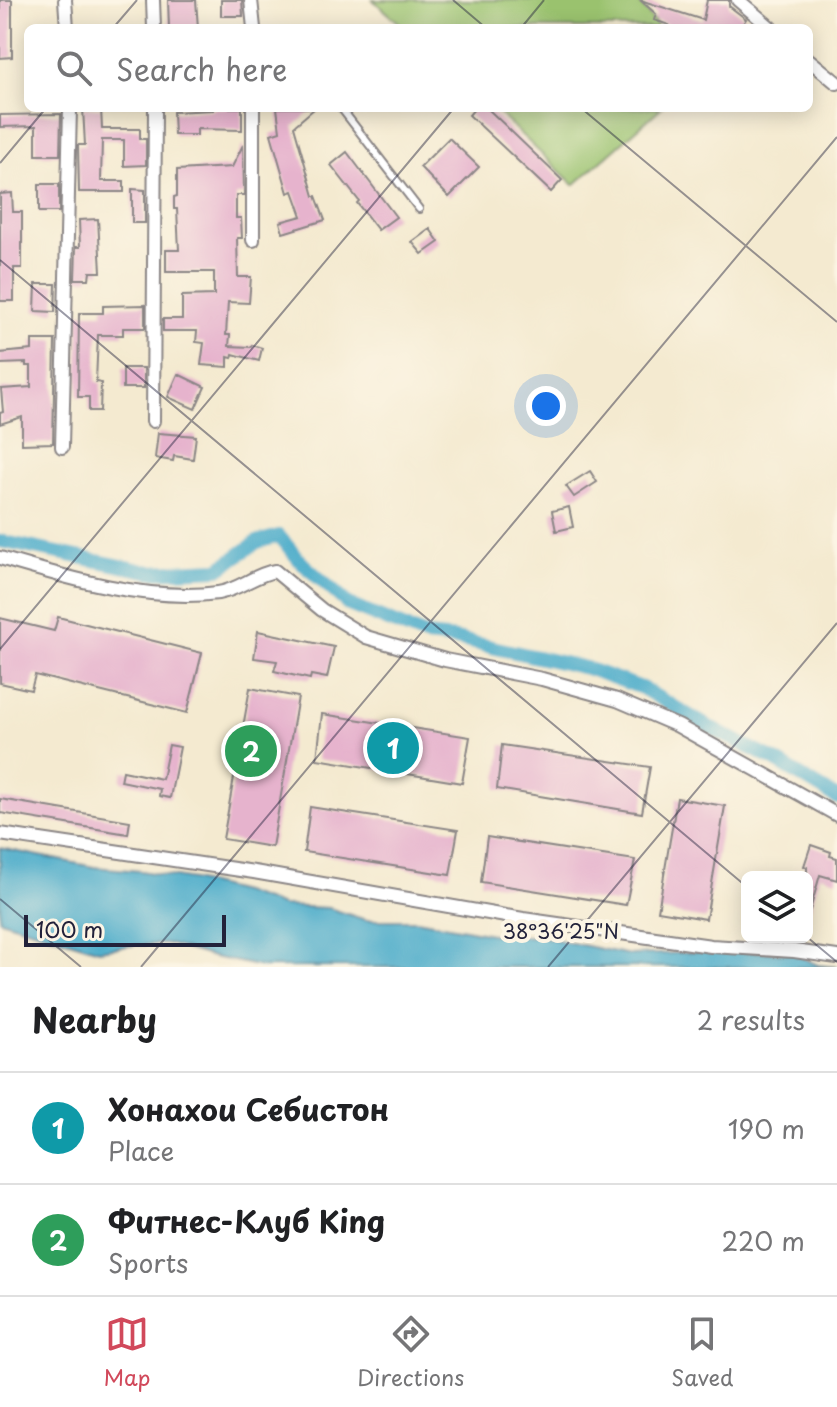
<!DOCTYPE html>
<meta charset="utf-8">
<style>
body{margin:0;font-family:"Playpen Sans",sans-serif;background:#f6f6f6;color:#202124}
.controls{position:absolute;right:24px;bottom:24px;display:grid;overflow:hidden;border-radius:12px;box-shadow:0 4px 20px #0003}
.controls button{width:72px;height:72px;display:grid;place-items:center;padding:0;border:0;border-bottom:2px solid #e0e0e0;background:#fff;color:#202124;font:40px sans-serif}
.scale{position:absolute;left:24px;bottom:20px;width:202px;box-sizing:border-box;padding-left:8px;border:4px solid #22223b;border-top:0;font-size:22px;line-height:28px;white-space:nowrap;color:#22223b;-webkit-text-stroke:6px #fcf5e5;paint-order:stroke}
.you{position:absolute;left:546px;top:406px;width:28px;height:28px;margin:-20px;border:6px solid #fff;border-radius:50%;background:#1a73e8;box-shadow:0 0 0 12px #1a73e833}
.badge{display:grid;place-items:center;width:52px;height:52px;border-radius:50%;background:#d1495b;color:#fff;font-size:26px;font-weight:700}
.pin{position:absolute;translate:-50% -50%;border:4px solid #fff;box-shadow:0 2px 8px #0006}
.list{margin:0;padding:0;list-style:none}
h2{display:flex;justify-content:space-between;align-items:center;height:104px;margin:0;padding:0 32px;font-size:34px}
h2 small{font-size:26px;font-weight:400;color:#757577}
.list li{display:grid;grid-template-columns:52px 1fr auto;gap:24px;align-items:center;box-sizing:border-box;height:112px;padding:0 32px;border-top:2px solid #e0e0e0}
.list b{display:block;font-size:30px;white-space:nowrap}
.list p{margin:0;font-size:26px;white-space:nowrap;color:#757577}
.list em{font-size:26px;font-style:normal;color:#757577}
.icon{flex:none;width:44px;height:44px;fill:none;stroke:currentColor;stroke-width:2;stroke-linecap:round;stroke-linejoin:round}
.map{position:relative;flex:none;width:837px;height:967px;overflow:hidden}
.search{position:absolute;background:#fff;box-shadow:0 4px 20px #0003;left:24px;right:24px;top:24px;height:88px;display:flex;align-items:center;gap:20px;box-sizing:border-box;padding:0 28px;border-radius:12px;color:#757577;font-size:30px}
.sheet{height:328px;background:#fff}
nav{display:flex;justify-content:space-around;align-items:center;box-sizing:border-box;height:112px;border-top:2px solid #e0e0e0;background:#fff;font-size:22px;color:#757577}
nav a{display:grid;justify-items:center;gap:4px}
nav .on{color:#d1495b}
.map>svg:first-child{display:block}
</style>
<div class="map">
<svg width="837" height="967" viewBox="0 0 837 967">
<rect width="100%" height="100%" fill="#fcf5e5"/>
<filter id="ink" filterUnits="userSpaceOnUse"><feTurbulence type="fractalNoise" baseFrequency=".0125" numOctaves="2"/><feDisplacementMap in="SourceGraphic" scale="16" xChannelSelector="R" yChannelSelector="G"/><feConvolveMatrix kernelMatrix="1 2 1 2 8 2 1 2 1" color-interpolation-filters="sRGB"/></filter>
<filter id="wash" filterUnits="userSpaceOnUse"><feTurbulence type="fractalNoise" baseFrequency=".006" numOctaves="4" result="noise"/><feDisplacementMap in="SourceGraphic" scale="32" xChannelSelector="R" yChannelSelector="G"/><feGaussianBlur stdDeviation="1.8" result="paint"/><feColorMatrix in="noise" values="0 0 0 0 0 0 0 0 0 0 0 0 0 0 0 0 0 1.4 0 .05"/><feComposite in="paint" operator="in"/></filter>
<g filter="url(#wash)">
<rect width="100%" height="100%" fill="#f4ead0"/>
<g fill="#9ac26e" stroke="#5e7254" stroke-width="2">
<path d="M373,0H637L659,28H405Z"/>
<path d="M493,108H661L574,185Z"/>
</g>
<path fill="#4bacca" stroke="#366782" stroke-width="2" d="M0,848L94,867L141,871L193,880L242,892L282,906L329,908L366,920H417L497,935L543,937L630,955L731,951L793,953L818,965L837,967H263L213,957L169,944L135,945L99,950L0,920Z"/>
<g fill="none" stroke-linecap="round" stroke-linejoin="round">
<path stroke="#4bacca" stroke-width="14" d="M0,541L151,572L219,569L257,542L279,536L301,562L349,605L425,636L456,639L586,668L642,688L709,727L774,760L837,798"/>
</g>
<g id="blocks">
<g fill="#e6b3cd">
<path d="M0,0H12V57L0,58Z"/>
<path d="M168,0H196L198,28H169Z"/>
<path d="M221,0H242L243,16H221Z"/>
<path d="M640,0L703,20L707,0H729V6L746,19L740,28H667L669,25L654,20L656,14Z"/>
<path d="M83,108H101L102,129H140V139H146V165L124,166V140H102L101,181H124V192H79L78,145H85Z"/>
<path d="M213,108H242V130L197,129V135H174L173,112L213,110Z"/>
<path d="M277,108H315L294,126L314,196H316L325,220L283,233L280,222L302,216L293,191L288,193L271,134L280,131Z"/>
<path d="M475,108H487L562,180L551,192L469,115Z"/>
<path d="M61,114L60,155H36V126L0,127V115Z"/>
<path d="M449,138L479,167L449,197L420,167Z"/>
<path d="M243,145L244,195H236V218H241L242,238H237L238,277H251L249,303L228,302L226,335H230L229,346L251,347L252,345L262,348L259,361L233,354L232,358L228,357V367L201,365L204,343L196,342L197,331H163V319H182V296L214,295V272H166V250H179L177,209H174V197L177,196V170L232,167Z"/>
<path d="M347,152L396,217L378,230L357,203L359,201L331,165Z"/>
<rect x="39" y="184" width="20" height="28"/>
<path d="M132,189L145,190V223H132Z"/>
<path d="M12,193L13,212H22V268H14V301H0V194Z"/>
<path d="M98,219L101,272H90L89,279H75L76,247H80L79,220Z"/>
<path d="M430,229L439,242L422,254L412,242Z"/>
<path d="M36,284H56L55,312L35,311Z"/>
<path d="M145,305V328H123V335H98L96,382L101,383L100,411H89V397H78L79,313H103V306Z"/>
<path d="M32,340H55L53,443L22,444V417L0,424V413L3,412L1,389L31,387V366H26V363L0,364V353L32,350Z"/>
<rect x="123" y="368" width="21" height="20"/>
<path d="M178,374L205,387L195,409L168,397Z"/>
<path d="M158,433L196,436L193,459L174,456L173,461L155,458Z"/>
<path d="M590,471L597,482L574,497L566,486Z"/>
<path d="M569,507L573,527L556,531L552,511Z"/>
<path d="M58,617L202,653L187,713L35,675L31,690L0,683V618L54,631Z"/>
<path d="M258,631L334,647L327,678L311,675L310,679L274,671L277,661L254,658Z"/>
<path d="M250,688L298,697L272,847L223,839Z"/>
<path d="M322,714L470,737L462,783L317,759Z"/>
<path d="M169,745L180,747L170,798L159,796L160,789L121,781L123,771L162,779Z"/>
<path d="M502,745L650,767L642,813L497,789Z"/>
<path d="M677,798L725,806L706,919L658,911Z"/>
<path d="M0,799L130,821L128,834L0,813Z"/>
<path d="M310,807L458,830L450,875L304,852Z"/>
<path d="M487,837L635,860L626,905L481,882Z"/>
<path d="M811,845L831,852L830,856L837,858V880L820,875L810,910H807V867L804,866Z"/>
</g>
</g>
</g>
<g filter="url(#ink)">
<use href="#blocks" fill-opacity="0" stroke="#8b8686" stroke-width="2"/>
<g fill="none" stroke-linecap="round" stroke-linejoin="round">
<defs>
<path id="service" d="M341,108L419,209"/>
<g id="minor">
<path d="M65,0L67,28"/>
<path d="M153,0L154,28"/>
<path d="M251,0L254,28"/>
<path d="M738,0L771,28"/>
<path d="M809,60L837,83"/>
<path d="M253,240V108"/>
<path d="M153,421L155,108"/>
<path d="M62,447L70,108"/>
<path d="M0,558C67,578 148,602 218,593C239,590 255,574 275,571L322,610L366,637L445,660L542,679L617,700L678,726L837,815"/>
<path d="M0,834L254,872L523,919L711,946L794,951L837,957"/>
</g>
</defs>
<use href="#service" stroke="#8b8686" stroke-width="10"/>
<use href="#minor" stroke="#8b8686" stroke-width="16"/>
<use href="#service" stroke="#fff" stroke-width="6"/>
<use href="#minor" stroke="#fff" stroke-width="12"/>
</g>
</g>
<path fill="none" stroke="#22223b" stroke-width="2" stroke-opacity="0.45" d="M453,0L486,28M113,28L137,0M521,28L544,0M581,108L837,322M0,163L46,108M0,260L747,887M0,649L454,108M0,899L81,967M807,937L837,962M141,967L837,137M548,967L837,623"/>
<g font-size="20" text-anchor="middle" fill="#22223b" stroke="#fcf5e5" stroke-width="8" stroke-linejoin="round" paint-order="stroke">
<text x="561" y="939">38°36'25"N</text>
</g>
</svg>
<div class="controls">
<button><svg class="icon" aria-label="layers" viewBox="0 0 24 24"><path d="M12 4l9 5-9 5-9-5zM3 14l9 5 9-5"/></svg></button>
</div>
<div class="scale">100 m</div>
<div class="you"></div>
<div class="pin badge" style="left:393px;top:748px;background:#0f9aa8">1</div>
<div class="pin badge" style="left:251px;top:751px;background:#2e9e5b">2</div>
<div class="search"><svg class="icon" aria-label="search" viewBox="0 0 24 24"><circle cx="10" cy="10" r="6"/><path d="M15 15l6 6"/></svg>Search here</div>
</div>
<section class="sheet">
<h2>Nearby<small>2 results</small></h2>
<ul class="list">
<li><span class="badge" style="background:#0f9aa8">1</span><div><b>Хонахои Себистон</b><p>Place</p></div><em>190 m</em></li>
<li><span class="badge" style="background:#2e9e5b">2</span><div><b>Фитнес-Клуб King</b><p>Sports</p></div><em>220 m</em></li>
</ul>
</section>
<nav>
<a class="on"><svg class="icon" aria-label="map" viewBox="0 0 24 24"><path d="M3 6l6-2 6 2 6-2v14l-6 2-6-2-6 2zM9 4v14M15 6v14"/></svg>Map</a>
<a><svg class="icon" aria-label="directions" viewBox="0 0 24 24"><path d="M12 3l9 9-9 9-9-9zM9 14v-3h6M13 9l2 2-2 2"/></svg>Directions</a>
<a><svg class="icon" aria-label="saved" viewBox="0 0 24 24"><path d="M7 4h10v16l-5-4-5 4z"/></svg>Saved</a>
</nav>
